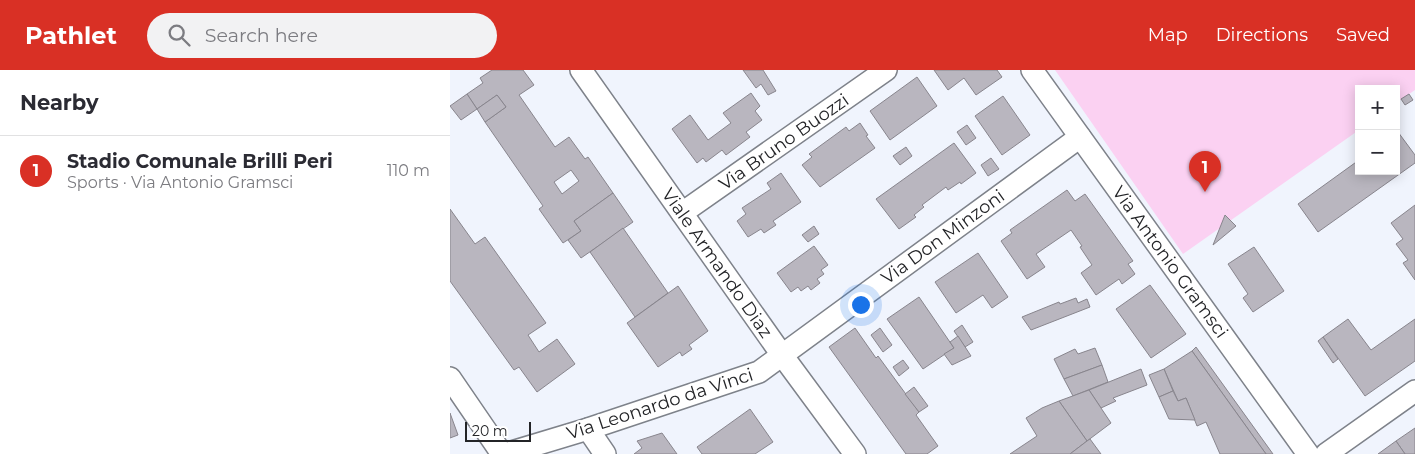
<!DOCTYPE html>
<meta charset="utf-8">
<style>
body{margin:0;font-family:Montserrat,sans-serif;background:#f2f2f3;color:#2b2b33}
.controls{position:absolute;right:15px;top:15px;display:grid;overflow:hidden;border-radius:0px;box-shadow:0 2px 12px #0003}
.controls button{width:45px;height:45px;display:grid;place-items:center;padding:0;border:0;border-bottom:1px solid #e1e1e2;background:#fff;color:#2b2b33;font:25px sans-serif}
.scale{position:absolute;left:15px;bottom:12px;width:66px;box-sizing:border-box;padding-left:5px;border:2px solid #232427;border-top:0;font-size:14px;line-height:18px;white-space:nowrap;color:#232427;-webkit-text-stroke:4px #fff;paint-order:stroke}
.you{position:absolute;left:410px;top:234px;width:18px;height:18px;margin:-12px;border:4px solid #fff;border-radius:50%;background:#1a73e8;box-shadow:0 0 0 8px #1a73e833}
.badge{display:grid;place-items:center;width:32px;height:32px;border-radius:50%;background:#d93025;color:#fff;font-size:16px;font-weight:700}
.pin{position:absolute;translate:-50% -41px;filter:drop-shadow(0 1px 2px #0008)}
.pin::after{content:'';position:absolute;top:26px;width:18px;height:15px;background:inherit;clip-path:polygon(0 0,100% 0,50% 100%)}
.list{margin:0;padding:0;list-style:none}
h2{display:flex;justify-content:space-between;align-items:center;height:65px;margin:0;padding:0 20px;font-size:21px}
h2 small{font-size:16px;font-weight:400;color:#7c7c81}
.list li{display:grid;grid-template-columns:32px 1fr auto;gap:15px;align-items:center;box-sizing:border-box;height:70px;padding:0 20px;border-top:1px solid #e1e1e2}
.list b{display:block;font-size:19px;white-space:nowrap}
.list p{margin:0;font-size:16px;white-space:nowrap;color:#7c7c81}
.list em{font-size:16px;font-style:normal;color:#7c7c81}
.icon{flex:none;width:28px;height:28px;fill:none;stroke:currentColor;stroke-width:2;stroke-linecap:round;stroke-linejoin:round}
.map{position:relative;flex:none;width:965px;height:384px;overflow:hidden}
header{display:flex;align-items:center;gap:30px;box-sizing:border-box;height:70px;padding:0 25px;background:#d93025;color:#fff}
header strong{font-size:24px}
nav{display:flex;gap:28px;margin-inline-start:auto;font-size:18px}
.search{width:350px;height:45px;background:#f2f2f3;display:flex;align-items:center;gap:12px;box-sizing:border-box;padding:0 18px;border-radius:28px;color:#7c7c81;font-size:19px}
main{display:flex}
aside{flex:1;background:#fff}
.map>svg:first-child{display:block}
</style>
<header>
<strong>Pathlet</strong>
<div class="search"><svg class="icon" aria-label="search" viewBox="0 0 24 24"><circle cx="10" cy="10" r="6"/><path d="M15 15l6 6"/></svg>Search here</div>
<nav><a>Map</a><a>Directions</a><a>Saved</a></nav>
</header>
<main>
<aside>
<h2>Nearby<small></small></h2>
<ul class="list">
<li><span class="badge">1</span><div><b>Stadio Comunale Brilli Peri</b><p>Sports · Via Antonio Gramsci</p></div><em>110 m</em></li>
</ul>
</aside>
<div class="map">
<svg width="965" height="384" viewBox="0 0 965 384">
<rect width="100%" height="100%" fill="#f0f4fd"/>
<path fill="#fbd1f2" d="M605,0H965V20L946,33V19H909V60L733,184Z"/>
<g fill="#b9b6bf" stroke="#88858d" fill-rule="evenodd">
<path d="M42,0H73L84,15L69,25L105,77L119,67L135,89L138,87L163,123L124,151L131,161L113,173L89,139L93,136L35,52L56,37L47,25L27,39L17,24L33,13L30,8ZM121,100L129,111L112,124L104,112Z"/>
<path d="M293,0H313L326,21L318,25L311,14L306,18Z"/>
<path d="M484,0H547L552,7L526,25L514,8L498,20Z"/>
<path d="M467,7L487,36L440,70L420,41Z"/>
<path d="M301,23L310,36L305,41L312,50L296,62L300,67L276,85L272,80L256,92L253,88L247,93L222,59L240,45L258,70L281,53L273,43Z"/>
<path d="M17,24L27,39L11,50L0,36Z"/>
<path d="M959,24L963,30L955,35L951,29Z"/>
<path d="M47,25L56,37L35,52L27,39Z"/>
<path d="M553,26L580,65L552,85L525,46Z"/>
<path d="M410,53L418,65L416,66L425,78L370,117L352,95L362,87L359,84L396,57L399,61Z"/>
<path d="M517,55L526,68L516,75L507,62Z"/>
<path d="M948,62L965,85V93L868,162L848,134L909,90V101H946V63Z"/>
<path d="M504,73L526,103L511,114L510,112L498,120L496,117L472,135L474,137L464,145L466,147L449,159L426,129Z"/>
<path d="M456,77L462,86L450,95L443,86Z"/>
<path d="M541,88L549,99L538,106L531,95Z"/>
<path d="M331,103L351,132L323,151L326,155L314,163L311,159L298,167L287,151L296,144L292,138L321,119L317,113Z"/>
<path d="M617,120L625,131L635,124L683,191L678,194L685,204L672,214L669,209L646,225L631,203L642,195L630,177L632,176L621,160L586,184L595,197L577,209L551,171L562,163L560,160Z"/>
<path d="M163,123L183,152L131,188L118,170L131,161L124,151Z"/>
<path d="M965,135V210L953,193L958,190L946,174L953,169L941,153Z"/>
<path d="M0,139L25,174L35,167L96,253L78,265L89,282L107,269L125,294L87,322L69,297L64,300L0,211Z"/>
<path d="M775,145L786,156L763,175Z"/>
<path d="M364,156L369,164L358,172L352,165Z"/>
<path d="M173,158L218,223L185,247L140,182Z"/>
<path d="M364,176L378,195L371,200L374,204L367,209L370,213L361,220L358,216L351,221L348,217L341,222L327,203Z"/>
<path d="M804,177L834,221L803,242L793,228L798,224L778,194Z"/>
<path d="M528,183L558,227L542,238L533,225L506,243L485,212Z"/>
<path d="M700,215L736,264L701,288L666,239Z"/>
<path d="M228,216L258,261L239,275L242,279L232,286L230,282L208,297L177,253Z"/>
<path d="M469,227L504,278L473,299L437,249Z"/>
<path d="M626,228L628,233L637,229L640,237L581,260L572,247L609,232L610,234Z"/>
<path d="M898,249L921,280L965,249V291L915,326L873,267Z"/>
<path d="M512,255L523,272L515,277L504,261Z"/>
<path d="M405,258L426,288L428,286L469,342L466,345L488,376L477,384H456L379,277Z"/>
<path d="M430,258L442,275L433,282L421,265Z"/>
<path d="M508,266L521,286L502,295L494,284L504,278L500,272Z"/>
<path d="M873,267L888,289L883,293L868,271Z"/>
<path d="M746,277L823,384H816L742,281Z"/>
<path d="M645,278L652,295L614,309L604,289L625,279L628,284Z"/>
<path d="M742,281L816,384H770L756,352L747,356L736,328L728,331L714,299Z"/>
<path d="M453,290L459,298L449,306L443,297Z"/>
<path d="M652,295L658,312L623,326L614,309Z"/>
<path d="M691,299L697,315L663,328L666,331L651,338L639,320Z"/>
<path d="M714,299L723,321L709,327L699,305Z"/>
<path d="M464,317L478,336L469,342L455,324Z"/>
<path d="M639,320L661,353L637,371L609,331Z"/>
<path d="M723,321L728,331L736,328L745,350L719,349L709,327Z"/>
<path d="M609,331L637,371L620,384H560L587,366L576,348L592,338Z"/>
<path d="M300,339L323,372L305,384H252L247,377Z"/>
<path d="M0,343L8,365L0,368Z"/>
<path d="M965,358V384H955L946,371Z"/>
<path d="M212,363L227,384H184L192,378L187,371Z"/>
<path d="M640,369L651,384H620L637,371Z"/>
<path d="M946,371L955,384H928Z"/>
</g>
<g fill="none" stroke-linecap="round" stroke-linejoin="round">
<defs>
<g id="minor">
<path d="M131,0L332,285L405,384"/>
<path d="M582,0L858,384"/>
<path d="M232,143L436,0"/>
<path d="M0,308L52,384"/>
<path d="M138,359L155,384"/>
<path d="M55,384L138,359L309,302L630,67"/>
<path d="M876,384L965,321"/>
</g>
</defs>
<use href="#minor" stroke="#7e828a" stroke-width="24"/>
<use href="#minor" stroke="#fff" stroke-width="21"/>
</g>
<g text-anchor="middle" dominant-baseline="central" stroke-width="5" stroke-linejoin="round" paint-order="stroke">
<g font-size="18" fill="#232427" stroke="#fff">
<text transform="translate(334 72) rotate(-35)">Via Bruno Buozzi</text>
<text transform="translate(493 167) rotate(-36)">Via Don Minzoni</text>
<text transform="translate(720 192) rotate(54)">Via Antonio Gramsci</text>
<text transform="translate(267 193) rotate(55)">Viale Armando Diaz</text>
<text transform="translate(210 334) rotate(-18)">Via Leonardo da Vinci</text>
</g>
</g>
</svg>
<div class="controls">
<button>+</button>
<button>−</button>
</div>
<div class="scale">20 m</div>
<div class="you"></div>
<div class="pin badge" style="left:755px;top:122px">1</div>
</div>
</main>
